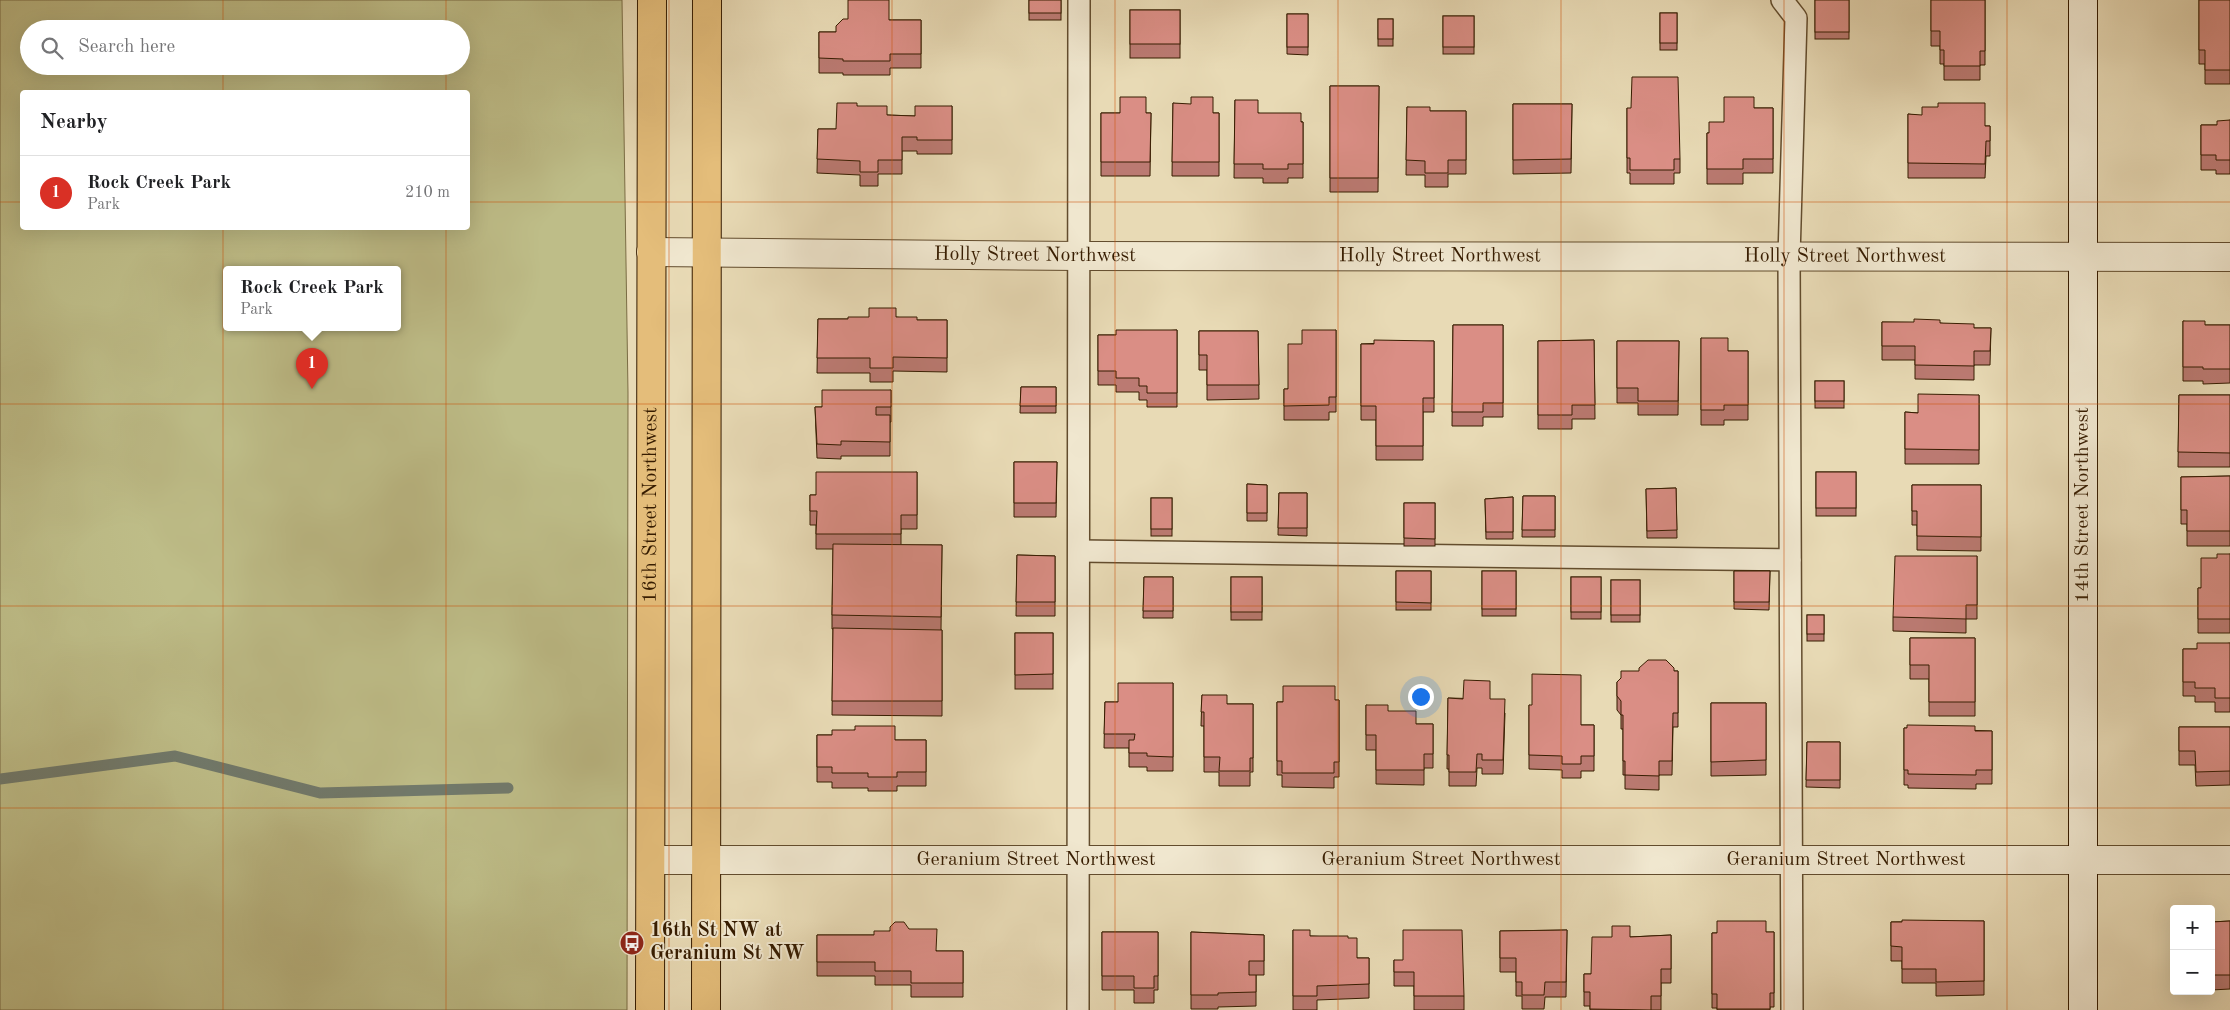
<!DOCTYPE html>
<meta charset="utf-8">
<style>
body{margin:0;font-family:"Old Standard TT",serif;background:#f2f2f2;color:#202124}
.controls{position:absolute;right:15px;bottom:15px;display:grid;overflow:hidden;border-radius:5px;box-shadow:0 5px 20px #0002}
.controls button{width:45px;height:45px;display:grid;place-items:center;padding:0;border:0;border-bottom:1px solid #e0e0e0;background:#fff;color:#202124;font:25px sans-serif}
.you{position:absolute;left:1420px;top:696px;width:18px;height:18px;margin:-12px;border:4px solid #fff;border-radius:50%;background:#1a73e8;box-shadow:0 0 0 8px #1a73e833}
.badge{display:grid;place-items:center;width:32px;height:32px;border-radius:50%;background:#d93025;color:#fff;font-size:16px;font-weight:700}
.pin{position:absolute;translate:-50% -41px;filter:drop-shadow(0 1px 2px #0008)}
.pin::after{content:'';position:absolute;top:26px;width:18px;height:15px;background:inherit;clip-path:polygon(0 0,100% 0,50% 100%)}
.popup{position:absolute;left:223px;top:266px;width:178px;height:65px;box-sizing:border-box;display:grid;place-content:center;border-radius:5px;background:#fff;filter:drop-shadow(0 1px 4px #0005);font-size:16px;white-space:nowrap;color:#757577}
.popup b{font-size:19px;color:#202124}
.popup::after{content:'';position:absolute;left:50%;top:100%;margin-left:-10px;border:10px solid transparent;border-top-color:#fff}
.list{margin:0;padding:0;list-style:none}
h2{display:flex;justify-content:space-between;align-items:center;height:65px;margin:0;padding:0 20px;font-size:21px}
h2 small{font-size:16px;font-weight:400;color:#757577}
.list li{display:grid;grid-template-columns:32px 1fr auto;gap:15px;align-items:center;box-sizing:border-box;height:75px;padding:0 20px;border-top:1px solid #e0e0e0}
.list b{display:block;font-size:19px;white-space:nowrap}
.list p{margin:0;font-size:16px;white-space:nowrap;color:#757577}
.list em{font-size:16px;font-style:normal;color:#757577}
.icon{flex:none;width:28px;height:28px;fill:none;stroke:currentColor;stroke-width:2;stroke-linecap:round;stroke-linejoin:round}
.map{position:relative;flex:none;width:2230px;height:1010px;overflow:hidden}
.search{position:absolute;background:#fff;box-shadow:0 5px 20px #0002;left:20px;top:20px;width:450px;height:55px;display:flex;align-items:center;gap:12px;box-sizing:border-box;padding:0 18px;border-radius:28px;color:#757577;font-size:19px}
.panel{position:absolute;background:#fff;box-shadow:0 5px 20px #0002;left:20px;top:90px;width:450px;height:140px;border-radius:5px}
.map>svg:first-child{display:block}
</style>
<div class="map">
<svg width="2230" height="1010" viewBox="0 0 2230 1010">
<rect width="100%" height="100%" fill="#e8dab5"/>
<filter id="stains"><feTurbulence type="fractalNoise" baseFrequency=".004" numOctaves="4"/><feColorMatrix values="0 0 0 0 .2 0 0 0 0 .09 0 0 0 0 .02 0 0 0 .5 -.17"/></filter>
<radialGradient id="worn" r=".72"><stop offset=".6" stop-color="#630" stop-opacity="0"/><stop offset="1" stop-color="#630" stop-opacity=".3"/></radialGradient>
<path fill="#bebd88" stroke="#7a6c44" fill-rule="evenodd" d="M0,0H622L628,393L627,1010H0ZM29,29H461V66H29ZM22,92H468V228H22ZM227,270H397V328H227Z"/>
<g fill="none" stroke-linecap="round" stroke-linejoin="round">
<path stroke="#717a6c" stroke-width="11" d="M0,779L175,756L320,793L508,788"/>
<defs>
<g id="lane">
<path d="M1782,0L1796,18L1789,257L1792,1010"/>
<path d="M1079,551L1790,560"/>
<path d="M1078,1010L1079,0"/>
</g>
<g id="street">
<path id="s1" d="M651,252L1080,256L2230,257"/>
<path id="s2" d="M651,860H2230"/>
</g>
<path id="secondary" d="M2083,0V1010"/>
<g id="primary">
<path id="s3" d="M650,1010L652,0"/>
<path d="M706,1010L707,0"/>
</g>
</defs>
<use href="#lane" stroke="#624c2d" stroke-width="24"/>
<use href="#street" stroke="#624c2d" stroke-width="30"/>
<use href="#secondary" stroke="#361c00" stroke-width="30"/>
<use href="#primary" stroke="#361c00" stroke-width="30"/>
<use href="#lane" stroke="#f0e7cf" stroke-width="21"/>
<use href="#street" stroke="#f0e7cf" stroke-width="28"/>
<use href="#secondary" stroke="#f0e7cf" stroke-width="28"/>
<use href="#primary" stroke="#e4bd7a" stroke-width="28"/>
</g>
<g fill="#bb7a72" stroke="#361c00">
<rect x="1029" y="0" width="32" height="20"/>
<rect x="1815" y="0" width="34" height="39"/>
<path d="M1931,0H1985V65H1980V80H1944V64H1940V46H1931Z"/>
<path d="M2199,0H2230V84H2205V64H2199Z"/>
<rect x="1130" y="10" width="50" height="48"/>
<rect x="1660" y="13" width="17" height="37"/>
<path d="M1287,14H1308V55L1287,54Z"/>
<rect x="1443" y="16" width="31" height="38"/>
<rect x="1378" y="19" width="15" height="27"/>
<path d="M889,20H921V68H890V75H843V73H819V32H836Z"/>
<path d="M1330,86H1379L1378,192H1330Z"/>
<path d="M1235,100L1258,113L1303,122V178H1288V183H1263V178H1234Z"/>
<path d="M1173,103L1213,113H1219V176H1172Z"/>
<path d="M1513,104H1572L1571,173L1513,174Z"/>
<path d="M857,106L887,115L915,116L952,106V154H917V151H902V174H878V186H860V175L817,173L818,129H836Z"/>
<path d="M1407,107L1430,111H1466V174H1448V187H1425V175H1406Z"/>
<path d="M1627,108L1680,159V173H1674V184H1630V173H1627Z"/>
<path d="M1754,108H1773V173H1743V184H1707V133H1709L1724,122Z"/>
<path d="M1101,113H1151L1150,176H1101Z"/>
<path d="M1908,114L1985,126H1990V156H1986L1985,178H1908Z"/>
<path d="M2230,120V174H2216V170H2201V125H2217Z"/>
<path d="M896,317L917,320H947V372L893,371V382H870V373H817L818,319H848Z"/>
<path d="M2183,321L2205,325H2230V383L2203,384V381H2183Z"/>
<path d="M1882,322L1940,323L1974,328H1991L1990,365H1974V380L1915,379V360H1882Z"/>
<path d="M1453,325H1503V417H1483V426H1452Z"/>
<path d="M1177,330V407H1147V400H1139V392H1116V385H1098V335H1116Z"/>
<path d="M1336,330V412H1329V420H1284V389H1288L1302,344Z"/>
<path d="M1199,331H1258L1259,399L1207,400V370H1199Z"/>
<path d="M1701,338L1728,351H1748V420H1724V425H1701Z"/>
<path d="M1594,340L1595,419H1572V429H1538V341Z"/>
<path d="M1434,341V412H1423V460H1376V420H1361V344Z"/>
<path d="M1617,341H1679L1678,415H1638V403H1617Z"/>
<rect x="1815" y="381" width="29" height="27"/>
<path d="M1021,387H1056V413H1020Z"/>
<path d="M891,390V422H890V456H841V459L817,458L815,407H822Z"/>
<path d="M1979,395V464H1905V412L1918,413Z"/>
<path d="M2179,395H2230V467H2178Z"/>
<path d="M1014,462H1057L1056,517H1014Z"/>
<path d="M917,472V529H901V545H942L941,630H942V716L832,715L833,629H832V615L833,549H816V525H810V495H816Z"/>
<rect x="1816" y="472" width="40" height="44"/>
<path d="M2230,476V546H2187V524H2181V477Z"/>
<path d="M1247,484L1267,485V521H1247Z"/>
<path d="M1912,485H1981V551L1917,550V525H1912Z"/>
<path d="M1676,488L1677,538H1647L1646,489Z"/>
<path d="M1279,493H1307V536L1278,535Z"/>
<path d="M1523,496H1555V537H1522Z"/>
<path d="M1513,497V539H1486L1485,499Z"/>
<rect x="1151" y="498" width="21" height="38"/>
<rect x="1404" y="503" width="31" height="43"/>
<path d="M2230,554V633H2198V588H2201L2217,558Z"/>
<path d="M1017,555L1055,556V616H1016Z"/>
<path d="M1977,556V619H1966V633L1893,631V617Z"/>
<rect x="1396" y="571" width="35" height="39"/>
<rect x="1482" y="571" width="34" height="45"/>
<path d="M1734,571H1770L1769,610L1734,609Z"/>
<path d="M1144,577H1173V618H1143Z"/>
<rect x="1231" y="577" width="31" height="43"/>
<rect x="1571" y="577" width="30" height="42"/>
<rect x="1611" y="580" width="29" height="42"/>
<rect x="1807" y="615" width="17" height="26"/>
<rect x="1015" y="633" width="38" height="56"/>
<path d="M1910,638H1975V716H1929V679H1910Z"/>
<path d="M2230,643V712H2215V702H2195V696H2183V649H2197Z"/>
<path d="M1674,671H1678V727H1673L1672,775H1659V790L1625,789V775H1623V729H1621V715L1617,710V682Z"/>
<path d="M1173,683V771H1147V767H1129V748H1104L1105,702H1118Z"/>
<path d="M1202,695L1227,704H1253V772H1250V786H1219V772H1204V726H1201Z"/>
<path d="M1448,698L1490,699L1505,713L1503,774H1482V768H1477L1476,786H1449V769H1447Z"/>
<path d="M1339,700V777H1334V788L1282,787V775H1277V702Z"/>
<path d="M1711,703H1766V775L1711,776Z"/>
<path d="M1366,705L1388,711L1416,724H1433V768H1424V785L1376,784V750H1366Z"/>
<path d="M1529,705L1581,725H1594V771H1581V778H1562V770L1529,769Z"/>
<path d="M2179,727H2230V785L2196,786L2195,765H2179Z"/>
<path d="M1904,728L1992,731V784H1976V789L1908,788V785H1904Z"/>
<path d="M855,730L895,740H926V786H897V791H868V788H832V782H817V735H832Z"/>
<path d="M1807,742H1840V788L1806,787Z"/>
<path d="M1984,921V995L1936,996V983H1902V961H1891V922Z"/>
<path d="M2230,921V989L2211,990V922Z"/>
<path d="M909,929L937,951H963V997H911V985H875V976H817V935H874L890,931Z"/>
<path d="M1293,930L1310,936L1348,938L1357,958H1369V998L1317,1000V1010H1293Z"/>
<path d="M1567,930L1566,997H1545L1544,1009H1522V996H1516V972H1500V931Z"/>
<path d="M1102,932H1158V990H1154V1003H1134V990H1102Z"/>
<path d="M1191,932L1264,935V975H1256V1006L1218,1007V1009H1191Z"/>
<path d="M1774,932V1007H1770V1010H1717V1008H1712V933Z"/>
<path d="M1671,935V983H1661V1010H1590V1006H1584V974H1591L1630,937Z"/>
<path d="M1394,960L1464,996V1010H1414V986H1394Z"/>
</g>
<g fill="#da8e85" stroke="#361c00">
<path d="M848,0H889V20H921V54H890V61H843V59L819,58V32H836V26L843,19H848Z"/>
<rect x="1029" y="0" width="32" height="13"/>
<rect x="1815" y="0" width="34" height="32"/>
<path d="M1931,0H1985V51H1980V66H1944V50H1940V31H1931Z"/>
<path d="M2199,0H2230V70H2205V50H2199Z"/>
<rect x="1130" y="10" width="50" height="34"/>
<rect x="1660" y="13" width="17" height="30"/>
<rect x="1287" y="14" width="21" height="33"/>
<rect x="1443" y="16" width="31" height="31"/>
<rect x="1378" y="19" width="15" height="20"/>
<path d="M1632,77H1678L1680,159H1674V170H1630V158H1627V108H1631Z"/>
<path d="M1330,86H1379L1378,178H1330Z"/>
<path d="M1120,97H1146V113H1151L1150,162H1101V113H1120Z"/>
<path d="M1191,97H1213V113H1219V162H1172L1173,103L1191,104Z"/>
<path d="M1724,97H1754V108H1773V159H1743V169H1707V133H1709V122H1724Z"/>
<path d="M1235,100H1258V113H1301V122H1303V164H1288V169H1263V164H1234Z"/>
<path d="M837,103H857V106H887V115L915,116V106H952V140H917V137H902V160H878V172H860V161L817,159L818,129H836Z"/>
<path d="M1938,103H1985V126H1990V141H1986L1985,164L1908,163V114L1922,115V107H1938Z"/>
<path d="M1513,104H1572L1571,159L1513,160Z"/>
<path d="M1407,107H1430V111H1466V160H1448V173H1425V161L1406,160Z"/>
<path d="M2230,120V160H2216V155H2201V125H2217V121Z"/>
<path d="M869,308H896V317H917V320H947V358L893,357V368H870V358H817L818,319H848V317H869Z"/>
<path d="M1914,319L1940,320V323L1974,324V328H1991L1990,351H1974V366L1915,365V346H1882V322H1914Z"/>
<path d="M2183,321H2205V325H2230V369H2203V367H2183Z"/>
<path d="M1453,325H1503V403H1483V412H1452Z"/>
<path d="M1116,330H1177V393H1147V386H1139V378H1116V371H1098V335H1116Z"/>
<path d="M1302,330H1336V397H1329V405L1284,406V389H1288V344H1302Z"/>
<path d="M1199,331H1258L1259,385H1207V355H1199Z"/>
<path d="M1701,338H1728V351H1748V405H1724V410H1701Z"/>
<path d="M1374,340L1434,341V398H1423V446H1376V406H1361V344H1374Z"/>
<path d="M1594,340L1595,405H1572V415H1538V341Z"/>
<path d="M1617,341H1679L1678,401H1638V388H1617Z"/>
<rect x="1815" y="381" width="29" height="20"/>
<path d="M1021,387H1056V406H1020Z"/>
<path d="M822,390H891V407H876V415H890V442L841,441V445L817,444L815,407H822Z"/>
<path d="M1918,394L1979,395V450L1905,449V412L1918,413Z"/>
<path d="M2179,395H2230V453L2178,452Z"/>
<path d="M1014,462H1057L1056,503H1014Z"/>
<path d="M816,472H917V515H901V534H816L817,511H810V495H816Z"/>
<rect x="1816" y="472" width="40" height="36"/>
<path d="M2230,476V531H2187V510H2181V477Z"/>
<path d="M1247,484L1267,485V513H1247Z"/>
<path d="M1912,485H1981V537L1917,536V511H1912Z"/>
<path d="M1676,488L1677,530L1647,531L1646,489Z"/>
<path d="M1279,493H1307V528H1278Z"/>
<path d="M1523,496H1555V530H1522Z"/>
<path d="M1513,497V532H1486L1485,499Z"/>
<rect x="1151" y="498" width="21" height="31"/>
<path d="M1404,503H1435V539L1404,538Z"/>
<path d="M833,544L942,545L941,617L832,615Z"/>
<path d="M2217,554H2230V619H2198V588H2201V558H2217Z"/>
<path d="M1017,555L1055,556V602H1016Z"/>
<path d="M1895,556H1977V605H1966V619L1893,617Z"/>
<path d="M1396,571H1431V603L1396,602Z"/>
<rect x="1482" y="571" width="34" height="38"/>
<path d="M1734,571H1770L1769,602H1734Z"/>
<path d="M1144,577H1173V611H1143Z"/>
<rect x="1231" y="577" width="31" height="35"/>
<rect x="1571" y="577" width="30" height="35"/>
<rect x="1611" y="580" width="29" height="35"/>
<rect x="1807" y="615" width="17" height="19"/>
<path d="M833,628L942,630V701H832Z"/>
<path d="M1015,633H1053V674L1015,675Z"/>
<path d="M1910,638H1975V702H1929V665H1910Z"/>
<path d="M2197,643H2230V698H2215V688H2195V682H2183V649H2197Z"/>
<path d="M1648,660H1666L1674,668V671H1678V713H1673L1672,761H1659V776L1625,775V761H1623V715H1621V701L1617,696V682L1621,678V671H1639V668Z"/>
<path d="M1532,674L1581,675V725H1594V756H1581V764H1562V756L1529,755V705H1532Z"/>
<path d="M1464,680L1490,681V699H1505L1503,760H1482V754H1477L1476,772H1449V755H1447L1448,698L1463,699Z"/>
<path d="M1118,683H1173V757L1147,756V753H1129V740H1134L1135,734H1104L1105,702H1118Z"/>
<path d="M1283,686H1335V700H1339V762H1334V773H1282V761H1277V702H1283Z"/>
<path d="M1202,695H1227V704H1253V758H1250V771H1219L1220,757H1204V712H1201Z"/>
<path d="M1711,703H1766V760L1711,762Z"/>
<path d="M1366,705H1388V711H1416V724H1433V754H1424V770H1376V735H1366Z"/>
<path d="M1907,725L1975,726V731H1992V770H1976V775L1908,774V770H1904V728H1907Z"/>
<path d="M855,726H895V740H926V772H897V777H868V773H832V767H817V735H832V730H855Z"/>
<path d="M2179,727H2230V771L2196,772L2195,751H2179Z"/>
<path d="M1807,742H1840V780H1806Z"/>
<path d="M1902,920L1984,921V981L1936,982V969H1902V947L1891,946V922H1902Z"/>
<path d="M1717,921H1766V932H1774V993H1770V1009H1717V994H1712V933H1717Z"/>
<path d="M2230,921V975H2211V922Z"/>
<path d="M895,922H904L909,929H937L936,951H963V983H911V971H875V962H817V935H874V931H890V927Z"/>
<path d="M1612,926H1630V937L1671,935V969H1661V996H1651V1010L1590,1009V992H1584V974H1591L1592,937H1612Z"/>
<path d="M1293,930H1310V936H1348V938H1357V958H1369V984L1317,986V996H1293Z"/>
<path d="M1403,930H1462L1464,996H1414V972H1394V960H1403Z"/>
<path d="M1567,930L1566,982H1545L1544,995H1522V982H1516V958H1500V931Z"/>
<path d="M1102,932H1158V976H1154V988H1134V976H1102Z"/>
<path d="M1191,932L1264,935V961H1249V975H1256V992L1218,993V995H1191Z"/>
</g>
<path fill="none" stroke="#cd500a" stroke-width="1" stroke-opacity="0.55" d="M223,0V29M446,0V29M669,0V1010M892,0V1010M1115,0V1010M1338,0V1010M1561,0V1010M1784,0V1010M2007,0V1010M223,66V92M446,66V92M0,202H22M468,202H2230M223,228V1010M446,228V1010M0,404H2230M0,606H2230M0,808H2230"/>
<defs>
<symbol id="bus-disc" viewBox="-11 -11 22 22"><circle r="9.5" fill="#8f2418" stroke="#f0e7cf"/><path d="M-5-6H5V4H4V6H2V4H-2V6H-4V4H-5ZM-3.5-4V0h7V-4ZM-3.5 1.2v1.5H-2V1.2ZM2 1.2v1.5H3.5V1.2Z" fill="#fff"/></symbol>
</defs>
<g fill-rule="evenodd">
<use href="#bus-disc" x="618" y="929" width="28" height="28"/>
</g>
<g text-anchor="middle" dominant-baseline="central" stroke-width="4" stroke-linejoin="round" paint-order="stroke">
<g font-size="20" fill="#361c00" stroke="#f0e7cf">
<text stroke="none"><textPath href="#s1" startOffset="384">Holly Street Northwest</textPath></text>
<text stroke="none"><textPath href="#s1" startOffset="789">Holly Street Northwest</textPath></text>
<text stroke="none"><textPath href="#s1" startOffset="1194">Holly Street Northwest</textPath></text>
<text stroke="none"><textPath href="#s3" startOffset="505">16th Street Northwest</textPath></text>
<text transform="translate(2083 505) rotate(-90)">14th Street Northwest</text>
<text stroke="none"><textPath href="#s2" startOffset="385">Geranium Street Northwest</textPath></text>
<text stroke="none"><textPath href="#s2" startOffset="790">Geranium Street Northwest</textPath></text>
<text stroke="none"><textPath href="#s2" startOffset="1195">Geranium Street Northwest</textPath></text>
</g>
<g font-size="20" font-weight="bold" fill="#361c00" stroke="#f0e7cf" text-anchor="start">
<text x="650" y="931">16th St NW at<tspan x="650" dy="23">Geranium St NW</tspan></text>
</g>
</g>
<rect width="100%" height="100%" filter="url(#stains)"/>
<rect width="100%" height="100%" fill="url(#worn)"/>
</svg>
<div class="controls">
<button>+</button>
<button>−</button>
</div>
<div class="you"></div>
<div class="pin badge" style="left:312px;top:389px">1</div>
<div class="popup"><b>Rock Creek Park</b>Park</div>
<div class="search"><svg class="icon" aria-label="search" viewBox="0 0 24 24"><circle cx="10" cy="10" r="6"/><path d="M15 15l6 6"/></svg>Search here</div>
<section class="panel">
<h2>Nearby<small></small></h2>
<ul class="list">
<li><span class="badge">1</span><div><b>Rock Creek Park</b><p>Park</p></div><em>210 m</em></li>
</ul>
</section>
</div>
